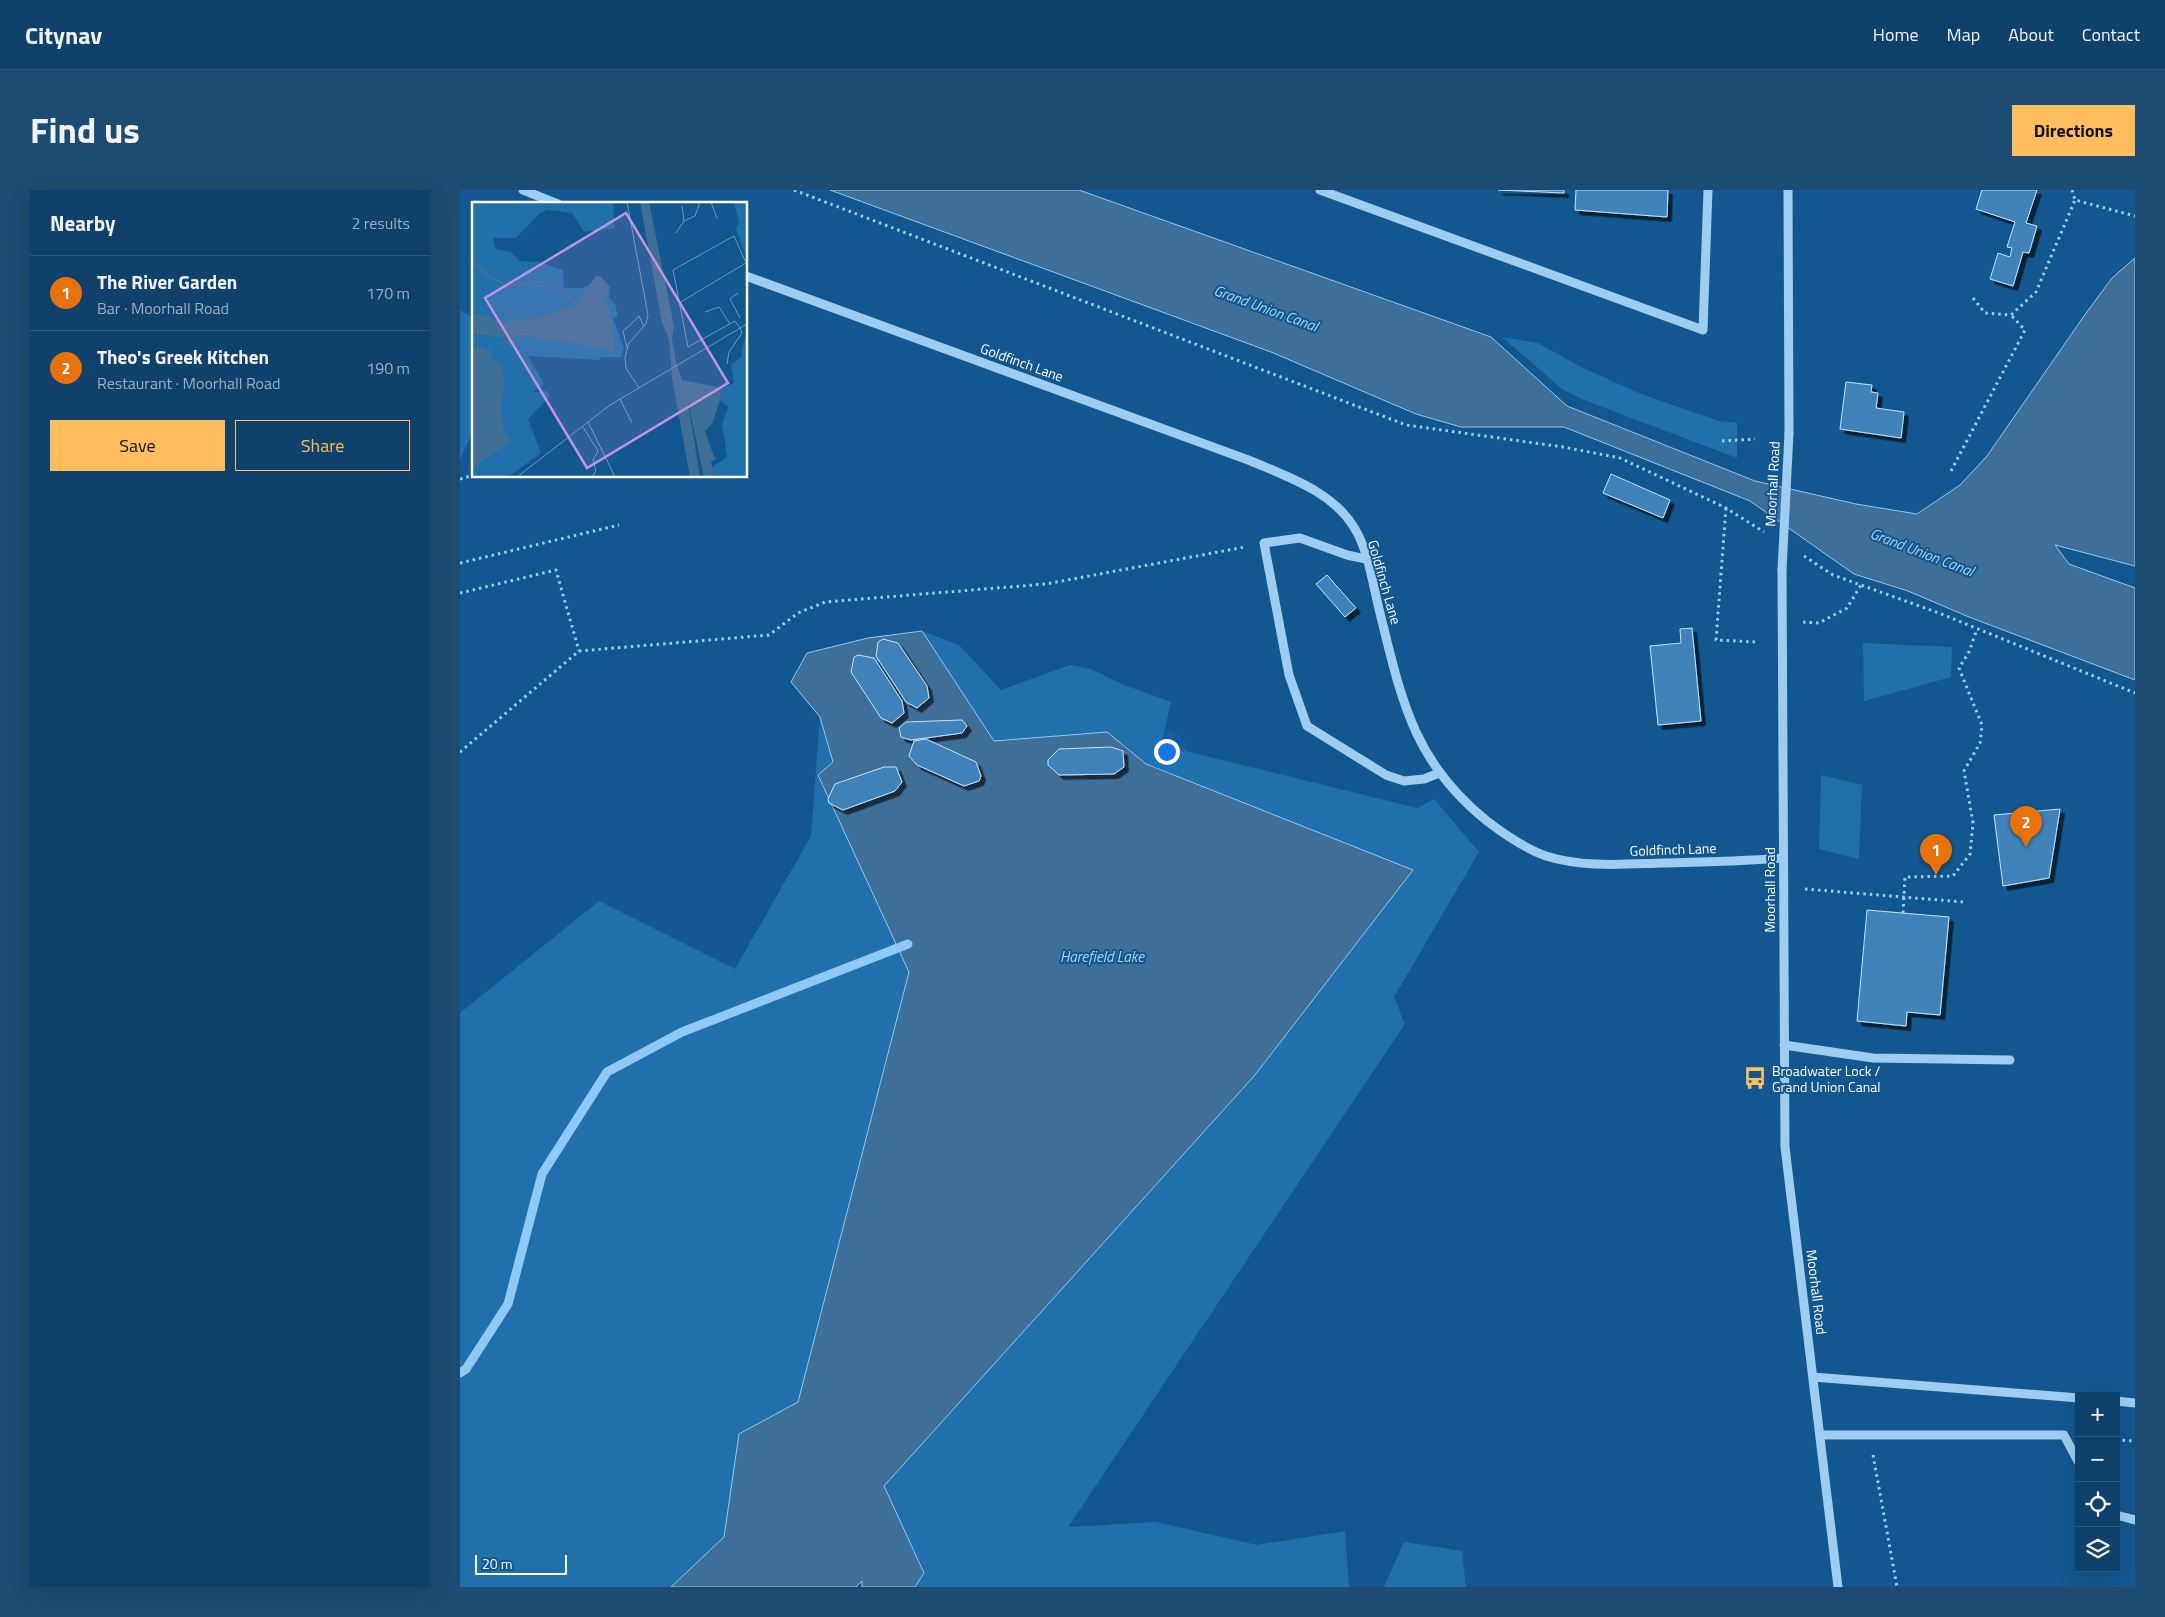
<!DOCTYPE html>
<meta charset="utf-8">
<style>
body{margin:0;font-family:"Titillium Web",sans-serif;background:#1c4c73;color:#f1f3f6}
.controls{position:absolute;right:15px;bottom:15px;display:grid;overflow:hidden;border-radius:0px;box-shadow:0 5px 20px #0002}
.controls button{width:45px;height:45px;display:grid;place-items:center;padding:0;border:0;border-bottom:1px solid #2e5a7e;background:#0e416b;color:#f1f3f6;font:25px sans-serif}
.scale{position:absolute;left:15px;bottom:12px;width:92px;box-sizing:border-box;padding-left:5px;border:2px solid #fff;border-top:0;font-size:14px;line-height:18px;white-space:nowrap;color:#fff;-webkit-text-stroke:4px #12578f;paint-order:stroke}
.you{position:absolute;left:706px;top:561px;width:18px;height:18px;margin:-12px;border:4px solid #fff;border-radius:50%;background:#1a73e8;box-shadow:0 0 0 8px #1a73e833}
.badge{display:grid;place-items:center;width:32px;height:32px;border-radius:50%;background:#ffbe5d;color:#fff;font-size:16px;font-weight:700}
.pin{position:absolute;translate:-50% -41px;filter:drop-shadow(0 1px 2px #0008)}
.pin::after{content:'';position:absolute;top:26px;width:18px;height:15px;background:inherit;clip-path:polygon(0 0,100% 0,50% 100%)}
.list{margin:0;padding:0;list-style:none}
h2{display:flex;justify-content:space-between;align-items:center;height:65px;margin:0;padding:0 20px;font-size:21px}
h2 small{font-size:16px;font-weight:400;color:#9bafc1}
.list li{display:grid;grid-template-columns:32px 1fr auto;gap:15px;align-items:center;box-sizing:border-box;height:75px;padding:0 20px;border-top:1px solid #2e5a7e}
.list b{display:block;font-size:19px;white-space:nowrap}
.list p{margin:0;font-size:16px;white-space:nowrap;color:#9bafc1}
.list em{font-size:16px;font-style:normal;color:#9bafc1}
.actions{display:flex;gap:10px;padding:15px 20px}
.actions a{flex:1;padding:11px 0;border:1px solid #ffbe5d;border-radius:0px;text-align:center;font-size:18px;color:#ffbe5d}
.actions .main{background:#ffbe5d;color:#111}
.icon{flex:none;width:28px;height:28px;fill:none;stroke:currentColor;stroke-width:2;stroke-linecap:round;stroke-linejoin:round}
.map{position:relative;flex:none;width:1675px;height:1397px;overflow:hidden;border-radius:0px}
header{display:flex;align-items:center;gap:30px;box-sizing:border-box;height:70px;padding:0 25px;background:#0e416b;border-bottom:1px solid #2e5a7e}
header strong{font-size:24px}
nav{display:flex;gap:28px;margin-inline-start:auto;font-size:18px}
.intro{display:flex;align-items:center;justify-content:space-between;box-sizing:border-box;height:120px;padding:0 30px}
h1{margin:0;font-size:35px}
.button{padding:12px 22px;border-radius:0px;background:#ffbe5d;color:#111;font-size:18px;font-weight:700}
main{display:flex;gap:30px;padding:0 30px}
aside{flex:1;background:#0e416b;border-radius:0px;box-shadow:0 5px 20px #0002}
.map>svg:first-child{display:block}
</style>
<header>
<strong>Citynav</strong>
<nav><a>Home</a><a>Map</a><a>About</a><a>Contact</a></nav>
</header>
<div class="intro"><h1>Find us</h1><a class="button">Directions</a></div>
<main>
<aside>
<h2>Nearby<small>2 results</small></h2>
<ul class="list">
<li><span class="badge" style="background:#e8710a">1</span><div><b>The River Garden</b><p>Bar · Moorhall Road</p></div><em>170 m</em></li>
<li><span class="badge" style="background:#e8710a">2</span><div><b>Theo's Greek Kitchen</b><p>Restaurant · Moorhall Road</p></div><em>190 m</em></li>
</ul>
<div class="actions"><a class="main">Save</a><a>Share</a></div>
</aside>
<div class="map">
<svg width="1675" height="1397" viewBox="0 0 1675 1397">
<defs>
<filter id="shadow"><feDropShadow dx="4.5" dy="4.5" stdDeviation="0" flood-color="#0009"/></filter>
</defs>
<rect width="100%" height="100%" fill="#12578f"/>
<g fill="#2170ac">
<path d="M0,120L14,128V239L0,270Z"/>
<path d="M1042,147L1078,153L1123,178L1181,204L1259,231L1277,233V268L1124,210L1102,199Z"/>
<path d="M462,441L499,455L541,500L610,475L631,479L659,493L711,512L701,555L957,618L974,609L1019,662L934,807L945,834L608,1337L696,1332L797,1355L885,1341L889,1397H455L464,1383L424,1296L795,885L953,680L686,574L647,542L534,551Z"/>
<path d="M1403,453L1492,457L1491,487L1404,511Z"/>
<path d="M360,527L373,572L359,585L449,781L338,1212L279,1244L264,1347L211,1397H0V823L139,711L275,779L351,646Z"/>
<path d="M1361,585L1402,595L1399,669L1359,659Z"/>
<path d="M944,1352L1002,1361L1006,1397H924Z"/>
</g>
<g fill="#3e6f98" stroke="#8ecaf5">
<path d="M370,0H619L1031,147L1107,216L1295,291L1396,314L1457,324L1500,295L1527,266L1624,126L1652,88L1675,68V376L1595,355L1609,374L1675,398V490L1509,427L1448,401L1394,384L1290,311L1104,237H1001L956,224L811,162Z"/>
<path d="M462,441L534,551L647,542L686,574L953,680L795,885L424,1296L464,1383L455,1397H402V1391L396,1397H211L264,1347L279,1244L338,1212L449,782L358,585L373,572L360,527L331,492L347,463L408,448Z"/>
</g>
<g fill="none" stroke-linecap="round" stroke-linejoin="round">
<path stroke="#8ecaf5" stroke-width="9" d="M0,1183L6,1179L48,1114L82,984L147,882L222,842L448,754"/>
</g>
<g fill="#3f83ba" stroke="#c4e4fd" filter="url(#shadow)">
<path d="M1038,0H1104V3Z"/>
<path d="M1116,0H1208L1207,27L1115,20Z"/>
<path d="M1522,0H1577L1566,33L1577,36L1569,63L1563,62L1553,96L1530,89L1538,63L1550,67L1552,58L1547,57L1555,32L1516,19Z"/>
<path d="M1386,192L1412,195L1411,202L1418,203L1416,218L1444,222L1441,248L1380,239Z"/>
<path d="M1151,284L1210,310L1203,328L1143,303Z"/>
<path d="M867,385L896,418L885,427L856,394Z"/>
<path d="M1232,438L1241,531L1198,535L1190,456L1221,453L1220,439Z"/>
<path d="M423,449L438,453L467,496L469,508L457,518L446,512L416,466L418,452Z"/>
<path d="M398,465L414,468L442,511L444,523L432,533L421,528L391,482L394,467Z"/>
<path d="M502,530L507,536L502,543L451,550L441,547L439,538L446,532Z"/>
<path d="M466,549L516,572L521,586L519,591L504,596L457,575L449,566L454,551Z"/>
<path d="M651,557L663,561L664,577L654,584L599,585L588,575V570L599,559Z"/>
<path d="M424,577H436L442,592L435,601L383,620L369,613L368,609L375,594Z"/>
<path d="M1600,619L1589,688L1543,696L1534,625Z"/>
<path d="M1407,720L1489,727L1480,825L1447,822L1446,836L1397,831Z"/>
</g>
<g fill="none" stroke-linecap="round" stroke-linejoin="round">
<g stroke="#9dcdf2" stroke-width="3" stroke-dasharray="2.5 4" stroke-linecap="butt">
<path d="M334,0L946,235L1103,257L1160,268L1266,318L1304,342"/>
<path d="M1612,0L1615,10L1675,26"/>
<path d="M1513,108L1525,123L1551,125L1576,102L1615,10"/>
<path d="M1262,251L1295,249"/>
<path d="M1491,281L1565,140L1551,125"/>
<path d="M0,289L14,285"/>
<path d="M1266,318L1256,450L1296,452"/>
<path d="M1344,366L1373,385L1479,423L1675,503"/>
<path d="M0,373L159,335"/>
<path d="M0,403L96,380L119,461"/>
<path d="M1343,432L1359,433L1387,418L1401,395"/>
<path d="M0,562L119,461L309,445L338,423L365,412L586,394L785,357"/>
<path d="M1345,699L1504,712"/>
<path d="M1443,723L1445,687L1493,686L1510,664L1513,633L1504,581L1520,553L1522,535L1499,478L1509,462L1517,439"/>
<path d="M1656,1250L1675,1251"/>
<path d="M1413,1265L1437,1397"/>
</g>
<g stroke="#9dcdf2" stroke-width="9">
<path d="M63,0L98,14"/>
<path d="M860,0L1243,140L1248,0"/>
<path d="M1328,0L1329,243"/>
<path d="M286,86L791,271C828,287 874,302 895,339C908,360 913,395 919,419C941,507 952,571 1027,631C1044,644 1066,659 1086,666C1124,678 1165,674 1204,673C1243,672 1283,671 1322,668"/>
<path d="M906,369L887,365L840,348L804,353L829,485L847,536L926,585L944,591L964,589L979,583"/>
<path d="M1322,380L1325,957L1378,1397"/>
<path d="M1324,855L1413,868L1550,870"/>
<path d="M1353,1187L1619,1208"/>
<path d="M1656,1211L1675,1213"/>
<path d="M1360,1245H1604L1619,1273"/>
<path d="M1656,1325L1675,1330"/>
</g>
<path stroke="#9dcdf2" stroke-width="9" d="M1322,380L1329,243"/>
</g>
<defs>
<symbol id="bus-bare" viewBox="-9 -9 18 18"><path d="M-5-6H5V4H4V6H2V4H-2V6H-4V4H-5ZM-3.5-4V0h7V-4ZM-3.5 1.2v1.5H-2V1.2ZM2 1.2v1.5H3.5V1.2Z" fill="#ffbe5d" stroke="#12578f" stroke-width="2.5" paint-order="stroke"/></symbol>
</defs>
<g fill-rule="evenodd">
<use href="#bus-bare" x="1279" y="872" width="32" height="32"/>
</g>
<g text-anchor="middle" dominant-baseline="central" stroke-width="4" stroke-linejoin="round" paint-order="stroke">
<g font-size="14" fill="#fff" stroke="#12578f">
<text transform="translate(562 172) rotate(20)">Goldfinch Lane</text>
<text transform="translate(1312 294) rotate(-87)">Moorhall Road</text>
<text transform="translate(925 392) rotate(74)">Goldfinch Lane</text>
<text transform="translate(1213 659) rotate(-2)">Goldfinch Lane</text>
<text transform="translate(1309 700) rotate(-90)">Moorhall Road</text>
<text transform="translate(1357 1102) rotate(83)">Moorhall Road</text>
</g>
<g font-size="14" fill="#fff" stroke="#12578f" text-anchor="start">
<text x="1312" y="880">Broadwater Lock /<tspan x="1312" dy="16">Grand Union Canal</tspan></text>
</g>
<g font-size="15" font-style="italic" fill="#a9d6f9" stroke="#12578f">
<text transform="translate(806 118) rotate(20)">Grand Union Canal</text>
<text transform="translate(1462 362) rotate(21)">Grand Union Canal</text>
<text x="642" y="766">Harefield Lake</text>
</g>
</g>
<g transform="translate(12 12)">
<rect width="275" height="275" fill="#12578f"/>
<path d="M0,0H141L142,26L112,30L100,11L76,8L68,11L44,36H21L23,47L39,50L47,59L67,60L91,68L92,86H110L123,80L102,104L52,119L45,115L34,120L0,110ZM262,0H275V57L264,27L267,20ZM138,85L137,96L143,102L146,114L141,116L152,147L149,155H129L127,158L56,154L72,182L61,190L75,189L77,195L56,217L69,251L36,275H0V132L38,136L27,141L49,133L143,148L139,110L131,99ZM275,126V275H242L240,265L255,255L250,222L256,205L248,198L251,186L262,181L259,162L269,155Z" fill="#2170ac"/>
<path d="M168,0H177L202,124L200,136L204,160L210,178L251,186L241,221L233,229L242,255L246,256L239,259L242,275H232L215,195L228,275H218L200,176L197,137L190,121ZM124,74H128L138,85L131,99L139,110L143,149L49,133L42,142H25L37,136L0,132V110L34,120L45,115L52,119L102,104ZM9,145L21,150L20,157L27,160L33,180L29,206L32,227L39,239L0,267V146Z" fill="#3e6f98"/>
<path fill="none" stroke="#3e6f98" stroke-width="2.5" d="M0,59L16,74L35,83L74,80L105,102"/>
<path fill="none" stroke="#719abc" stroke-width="1" d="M155,0L176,113L174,122L157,141L153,155L154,166L167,186M239,0L245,16M210,4L212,19M204,31L212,19L223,14L228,0M266,91L258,97L268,116M207,101L274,61M233,110L247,105L258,122M155,146L151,129L156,125L167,114L172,125M255,162L257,150L270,131L268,126L263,119L216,145L201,68L262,34L275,63M148,197L160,221M116,220L143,275M111,225L126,249L121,258L124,269L120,275M45,275L138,203L275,122"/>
<path fill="#bd96df" fill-opacity="0.15" stroke="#bd96df" stroke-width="2.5" d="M154,11L256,181L115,266L13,96Z"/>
<rect width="275" height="275" fill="none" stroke="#fff" stroke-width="2.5"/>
</g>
</svg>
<div class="controls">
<button>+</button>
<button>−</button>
<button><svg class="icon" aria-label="locate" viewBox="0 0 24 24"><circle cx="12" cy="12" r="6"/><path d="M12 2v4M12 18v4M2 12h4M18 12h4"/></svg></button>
<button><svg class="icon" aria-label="layers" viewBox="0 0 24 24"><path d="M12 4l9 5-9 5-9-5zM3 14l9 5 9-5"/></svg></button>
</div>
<div class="scale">20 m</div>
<div class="you"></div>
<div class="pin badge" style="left:1476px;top:685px;background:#e8710a">1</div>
<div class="pin badge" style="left:1566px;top:657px;background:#e8710a">2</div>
</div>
</main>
